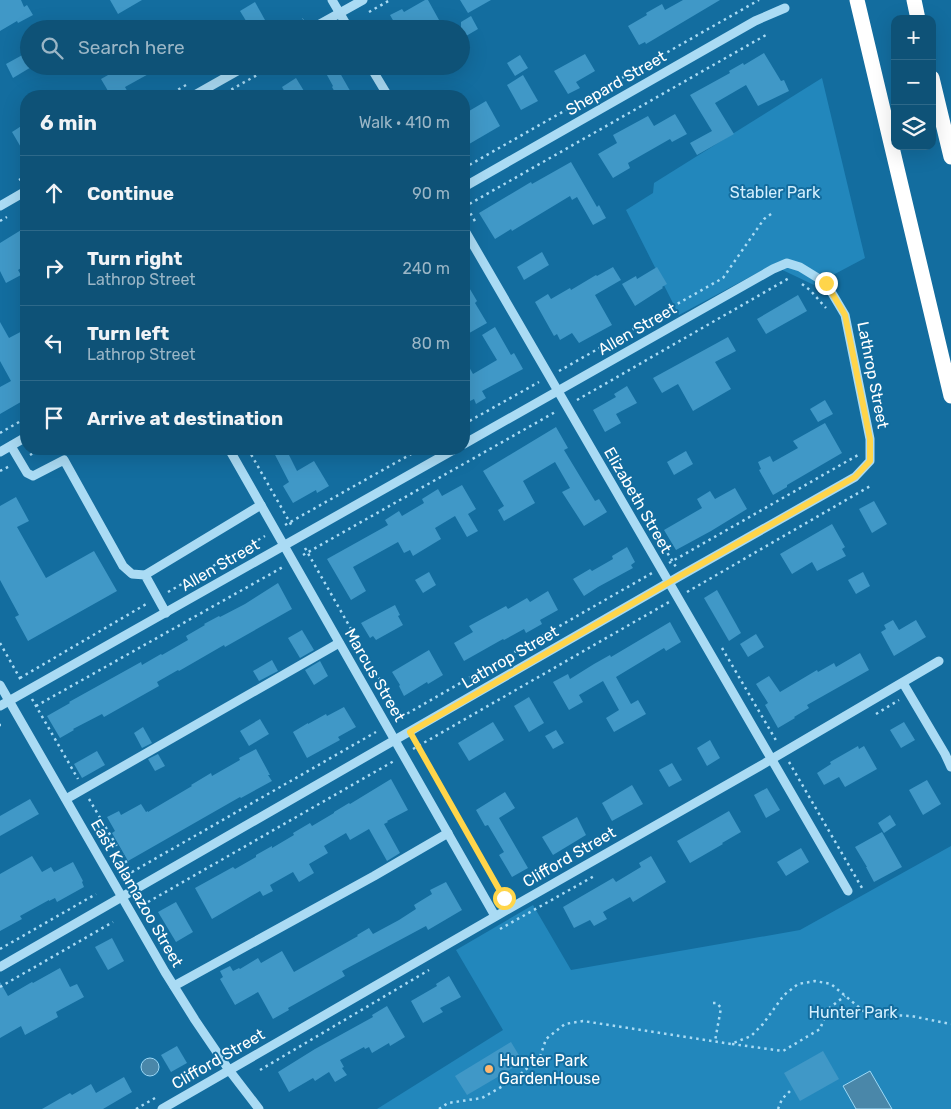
<!DOCTYPE html>
<meta charset="utf-8">
<style>
body{margin:0;font-family:Rubik,sans-serif;background:#1c5c7f;color:#f1f3f6}
.controls{position:absolute;right:15px;top:15px;display:grid;overflow:hidden;border-radius:10px;box-shadow:0 5px 20px #0002}
.controls button{width:45px;height:45px;display:grid;place-items:center;padding:0;border:0;border-bottom:1px solid #2e6989;background:#0e5277;color:#f1f3f6;font:25px sans-serif}
.stop{position:absolute;width:15px;height:15px;margin:-11px;border:4px solid #ffd54a;border-radius:50%;background:#fff}
.stop.end{background:#ffd54a;border-color:#fff;box-shadow:0 1px 5px #0008}
.list{margin:0;padding:0;list-style:none}
h2{display:flex;justify-content:space-between;align-items:center;height:65px;margin:0;padding:0 20px;font-size:21px}
h2 small{font-size:16px;font-weight:400;color:#9bb6c6}
.list li{display:grid;grid-template-columns:32px 1fr auto;gap:15px;align-items:center;box-sizing:border-box;height:75px;padding:0 20px;border-top:1px solid #2e6989}
.list b{display:block;font-size:19px;white-space:nowrap}
.list p{margin:0;font-size:16px;white-space:nowrap;color:#9bb6c6}
.list em{font-size:16px;font-style:normal;color:#9bb6c6}
.icon{flex:none;width:28px;height:28px;fill:none;stroke:currentColor;stroke-width:2;stroke-linecap:round;stroke-linejoin:round}
.map{position:relative;flex:none;width:951px;height:1109px;overflow:hidden}
.search{position:absolute;background:#0e5277;box-shadow:0 5px 20px #0002;left:20px;top:20px;width:450px;height:55px;display:flex;align-items:center;gap:12px;box-sizing:border-box;padding:0 18px;border-radius:28px;color:#9bb6c6;font-size:19px}
.panel{position:absolute;background:#0e5277;box-shadow:0 5px 20px #0002;left:20px;top:90px;width:450px;height:365px;border-radius:20px}
.map>svg:first-child{display:block}
</style>
<div class="map">
<svg width="951" height="1109" viewBox="0 0 951 1109">
<rect width="100%" height="100%" fill="#136d9f"/>
<g fill="#2287bc">
<path d="M822,78L865,258L814,285L772,265L679,315L626,210L653,193L654,183Z"/>
<path d="M951,846V1109H377L503,1030L456,950L533,905L571,970L800,930Z"/>
</g>
<g fill="#4a87a9" stroke="#9dd9f7">
<circle cx="150" cy="1067" r="9"/>
<path d="M870,1071L892,1109H856L843,1086Z"/>
</g>
<g fill="#4098c7">
<path d="M0,0H21L24,7L27,5L33,15L18,23L17,21L0,31Z"/>
<path d="M110,0H142L118,14Z"/>
<path d="M425,0H428L444,29H398L390,15L402,9L404,12Z"/>
<path d="M460,0H491L468,13Z"/>
<path d="M683,0H720L646,44L645,42L639,45L628,26L647,15L646,13L662,4L665,10Z"/>
<path d="M255,2L270,29H251L240,11Z"/>
<path d="M471,16L478,29L461,39V22Z"/>
<path d="M26,53L29,58V66H33L13,78L6,64Z"/>
<path d="M764,53L781,81L784,80L789,91L758,106L746,85L715,103L734,134L697,155L690,143L712,131L690,95L730,73L729,71L743,63L744,65Z"/>
<path d="M585,54L595,71L576,82L580,88L568,94L554,71Z"/>
<path d="M520,55L528,68L515,76L507,63Z"/>
<path d="M124,66H163L125,87L130,96H111L101,79Z"/>
<path d="M322,66H336L353,96H337L332,87L333,86Z"/>
<path d="M523,75L538,101L521,110L507,85Z"/>
<path d="M296,78L304,91L295,96H287L282,87Z"/>
<path d="M486,101L500,126L464,147V114Z"/>
<path d="M675,114L687,134L672,142L670,139L628,163L630,168L613,178L598,154L617,143L613,135L648,116L654,126Z"/>
<path d="M26,123V156L12,132Z"/>
<path d="M571,162L597,207L599,205L606,218L593,225L577,197L572,200L570,196L512,231L511,229L495,239L479,213L531,182L532,184Z"/>
<path d="M26,227V265L18,270L21,275L6,283L0,271V243Z"/>
<path d="M542,252L549,265L524,280L517,267Z"/>
<path d="M613,267L621,280L595,295L612,325L579,343L572,333L560,340L557,334L554,336L535,302L548,294L551,299L570,288L571,290L596,275L597,276Z"/>
<path d="M657,267L667,284L662,287L663,288L635,306L622,284L636,276L637,279Z"/>
<path d="M464,279L477,301L475,303L487,323L464,336Z"/>
<path d="M798,295L807,311L766,334L757,319Z"/>
<path d="M0,322L9,338L26,329V399L0,414V387L11,381L0,361Z"/>
<path d="M495,327L511,355L514,353L523,369L482,391L486,398L476,404L474,399L468,402L464,395V358L473,374L497,360L482,335Z"/>
<path d="M728,337L736,351L715,362L731,389L693,411L678,384L662,393L653,378Z"/>
<path d="M627,386L637,403L616,414L621,423L605,432L593,410L616,397L614,394Z"/>
<path d="M825,400L833,414L818,422L810,409Z"/>
<path d="M825,423L842,453L787,485V487L773,495L759,470L761,469L758,462L770,456L773,462L798,448L793,441Z"/>
<path d="M556,427L568,448L564,450L584,483L595,501L599,499L607,512L584,526L562,492L570,488L555,462L523,481L535,503L504,521L498,510L504,506L483,471Z"/>
<path d="M272,449H286L297,471L314,461L329,486L317,493L316,490L293,503L283,486L289,482Z"/>
<path d="M686,451L693,464L674,475L667,462Z"/>
<path d="M462,485L476,509L468,514L478,531L467,537L455,516L435,528L441,539L413,556L410,550L404,553L398,542L353,567L366,591L351,600L327,559L388,525L385,520L399,511L402,516L424,503L422,499L438,489L442,496Z"/>
<path d="M735,488L747,509L711,531L676,550L664,530L702,508L697,499L710,491L715,499Z"/>
<path d="M16,497L29,521L17,527L46,578L94,551L117,591L28,641L15,617L19,615L0,580V506Z"/>
<path d="M874,501L887,524L872,533L859,509Z"/>
<path d="M832,524L845,547L842,549L846,556L817,571L812,562L792,574L780,554Z"/>
<path d="M627,547L635,562L631,565L633,568L598,587L584,596L573,579L590,569L592,571L613,559L612,556Z"/>
<path d="M429,572L436,585L423,593L415,580Z"/>
<path d="M863,572L870,586L856,594L848,580Z"/>
<path d="M278,583L292,609L225,647L224,645L179,671L178,670L157,682L159,686L104,717L102,714L73,729L74,730L60,738L47,716L70,703L69,702L141,662L142,665L161,654L162,655L188,640L186,636L205,625L204,624L219,616L220,617L245,604Z"/>
<path d="M717,590L741,633L729,641L704,598Z"/>
<path d="M548,591L558,610L540,620L542,624L526,633L524,629L504,640L503,639L464,661L454,643L473,632L469,626L506,606L508,609L527,598L530,602Z"/>
<path d="M395,605L400,615L398,616L403,625L376,640L373,636L370,638L361,623Z"/>
<path d="M893,620L899,630L916,620L926,637L894,656L881,632L886,629L884,625Z"/>
<path d="M670,622L681,642L666,651L664,648L616,677L631,704L638,700L646,714L614,732L606,718L619,710L603,681L579,695L583,702L569,710L553,682L568,674L570,679L594,664L610,655L611,657Z"/>
<path d="M302,630L314,650L300,658L288,638Z"/>
<path d="M756,634L764,647L748,657L740,644Z"/>
<path d="M429,650L443,675L428,684L427,682L404,696L399,686L400,685L392,672Z"/>
<path d="M860,653L869,670L807,705L809,708L794,717L795,718L778,728L765,705L768,703L756,684L769,676L780,692L817,670L818,672L834,663L836,667Z"/>
<path d="M272,660L278,671L259,681L253,671Z"/>
<path d="M320,661L328,676L314,685L305,670Z"/>
<path d="M529,697L544,723L529,732L514,706Z"/>
<path d="M344,707L356,727L338,737L340,740L307,758L293,732L308,723V724L326,714L327,716Z"/>
<path d="M260,719L269,734L249,746L240,731Z"/>
<path d="M493,722L504,740L469,761L458,743Z"/>
<path d="M904,722L915,740L901,748L890,730Z"/>
<path d="M143,727L152,743L142,748L134,733Z"/>
<path d="M556,730L564,743L553,749L545,736Z"/>
<path d="M710,740L720,758L707,766L697,748Z"/>
<path d="M858,746L859,749L864,746L877,769L845,787L839,777L824,785L817,773L831,764L830,762Z"/>
<path d="M256,749L270,775H268L272,781L241,798L240,797L128,861L112,833L115,831L107,817L119,811L121,815L141,804L146,812L148,811V812L192,786L191,785L211,773L212,776L240,760L239,758Z"/>
<path d="M97,751L105,765L82,778L74,764Z"/>
<path d="M158,754L165,766L155,771L148,759Z"/>
<path d="M672,763L682,780L669,787L659,770Z"/>
<path d="M391,779L408,810L387,821L388,822L384,824L400,853L387,861L369,829L350,840L346,833L324,846L328,853L309,864L314,873L299,882L293,872L270,885L273,891L263,896L260,891L212,919L195,888L233,867L235,869L256,857V855L272,846V848L294,835L293,833L310,823L312,826L334,813V812L349,803L350,804Z"/>
<path d="M927,780L941,804L923,815L909,790Z"/>
<path d="M632,785L643,804L612,821L602,803Z"/>
<path d="M767,788L780,810L766,818L754,795Z"/>
<path d="M505,792L515,808L499,818L528,868L512,877L499,855L504,852L488,825L485,826L476,810Z"/>
<path d="M30,799L39,814L0,836V816Z"/>
<path d="M729,811L741,832L722,843L723,844L690,863L677,841Z"/>
<path d="M890,815L896,825L884,833L878,823Z"/>
<path d="M577,817L586,835L553,855L542,837Z"/>
<path d="M882,832L902,867L874,882L866,867H867L855,847Z"/>
<path d="M801,848L809,862L786,876L777,862Z"/>
<path d="M32,856L42,872L51,867L54,872L73,862L83,881L82,882L84,887L57,902L55,898L49,901V900L20,916L22,919L0,931V874Z"/>
<path d="M651,856L666,882L633,902L630,897L603,912L607,919L594,926L590,920L574,928L563,907L613,878L616,882L641,867L639,863Z"/>
<path d="M446,882L462,910L428,930L426,926L342,971L345,976L288,1008L289,1010L273,1019L258,992L235,1005L220,979L223,977L220,971L230,966L233,971L239,968L240,969L258,958L261,963L282,951L294,972L358,936L357,935L369,928L373,934L399,920L416,909L414,905L432,894L430,890Z"/>
<path d="M176,902L193,932L176,942L158,912Z"/>
<path d="M112,938L124,961L108,970L95,947Z"/>
<path d="M60,968L70,987L77,984L84,997L56,1012L58,1017L25,1035L21,1026L0,1038V982L8,996L32,982L33,983Z"/>
<path d="M449,976L461,997L440,1008L443,1012L423,1023L411,1001L437,986L436,984Z"/>
<path d="M387,1006L405,1037L390,1046L389,1043L372,1053L369,1047L365,1049L364,1047L340,1060L344,1067L342,1068L347,1075L335,1082L329,1072L315,1081L313,1078L289,1092L278,1072L315,1049L373,1017L372,1015Z"/>
<path d="M511,1042L523,1062L467,1095L455,1076Z"/>
<path d="M177,1046L187,1063L171,1072L161,1055Z"/>
<path d="M823,1051L839,1079L800,1101L784,1073Z"/>
<path d="M124,1077L132,1092L103,1109H42L70,1093L72,1095L91,1084L96,1093Z"/>
</g>
<g fill="none" stroke-linecap="round" stroke-linejoin="round">
<g stroke="#aadbf4" stroke-width="2.5" stroke-dasharray="2.5 4" stroke-linecap="butt">
<path d="M369,12L390,0"/>
<path d="M286,29L303,19"/>
<path d="M167,96L186,85"/>
<path d="M220,96L273,66"/>
<path d="M464,168L759,0"/>
<path d="M19,180L26,176"/>
<path d="M464,202L476,223"/>
<path d="M464,207L766,35"/>
<path d="M0,221L7,217"/>
<path d="M802,284L810,290L826,308"/>
<path d="M559,371L723,278L764,219L774,212"/>
<path d="M577,400L791,277"/>
<path d="M464,424L539,382"/>
<path d="M0,433L26,418"/>
<path d="M248,449L293,528"/>
<path d="M30,455L40,449"/>
<path d="M0,471L10,466"/>
<path d="M285,525L420,449"/>
<path d="M654,531L676,567"/>
<path d="M305,548L401,717"/>
<path d="M303,555L557,411"/>
<path d="M669,563L858,455"/>
<path d="M168,592L265,536"/>
<path d="M687,592L872,485"/>
<path d="M0,643L22,682"/>
<path d="M722,648L777,742"/>
<path d="M20,678L148,603"/>
<path d="M32,699L78,779"/>
<path d="M36,706L283,567"/>
<path d="M876,714L899,700"/>
<path d="M396,720L652,573"/>
<path d="M0,725H1"/>
<path d="M415,741L505,899"/>
<path d="M413,749L669,602"/>
<path d="M789,762L862,888"/>
<path d="M89,799L132,872L376,732"/>
<path d="M148,902L394,761"/>
<path d="M500,929L596,875"/>
<path d="M0,949L96,894"/>
<path d="M0,987L113,922"/>
<path d="M713,1003H717L721,1008L715,1041"/>
<path d="M732,1044L783,1051L820,1029L828,1009L845,996"/>
<path d="M260,1070L429,970"/>
<path d="M136,1109L155,1098"/>
<path d="M439,1109L448,1103L482,1098L515,1079L540,1057L546,1039L565,1024L583,1021L731,1044L751,1036L763,1024L784,995L798,984L815,981L831,984L867,1014L911,1016L951,1024"/>
<path d="M778,1109L782,1099L790,1091"/>
</g>
<g stroke="#aadbf4" stroke-width="9">
<path d="M332,0L349,29"/>
<path d="M311,29L363,0"/>
<path d="M370,66L388,96"/>
<path d="M193,96L246,66"/>
<path d="M464,187L755,21L785,8"/>
<path d="M0,206L26,191"/>
<path d="M464,229L848,891"/>
<path d="M11,446L27,473L33,476L64,460L123,566L132,574L145,575L166,613"/>
<path d="M229,449L495,916"/>
<path d="M0,452L26,437"/>
<path d="M145,575L261,505"/>
<path d="M903,683L945,754L951,767"/>
<path d="M0,685L165,972L195,1020L229,1070L259,1109"/>
<path d="M0,706L455,449"/>
<path d="M66,799L339,643"/>
<path d="M0,967L680,576L855,477L870,461V439L845,315L826,283L800,267L787,263L773,269L464,444"/>
<path d="M174,986L374,876L448,833"/>
<path d="M162,1109L498,915L760,766L939,661"/>
</g>
<g stroke="#fff" stroke-width="15">
<path d="M857,0L951,396"/>
<path d="M914,0L918,19"/>
<path d="M932,78L951,157"/>
</g>
</g>
<g fill="none" stroke-linecap="round" stroke-linejoin="round">
<path stroke="#ffd54a" stroke-width="6" d="M504,898L410,732L680,576L855,477L870,461V439L845,315L826,283"/>
</g>
<circle fill="#ffb76e" stroke="#136d9f" stroke-width="2" cx="489" cy="1069" r="5"/>
<g text-anchor="middle" dominant-baseline="central" stroke-width="4" stroke-linejoin="round" paint-order="stroke">
<g font-size="16" fill="#fff" stroke="#136d9f">
<text transform="translate(616 83) rotate(-30)">Shepard Street</text>
<text transform="translate(637 329) rotate(-30)">Allen Street</text>
<text transform="translate(873 375) rotate(79)">Lathrop Street</text>
<text transform="translate(638 500) rotate(60)">Elizabeth Street</text>
<text transform="translate(220 565) rotate(-30)">Allen Street</text>
<text transform="translate(510 657) rotate(-30)">Lathrop Street</text>
<text transform="translate(375 675) rotate(60)">Marcus Street</text>
<text transform="translate(569 857) rotate(-30)">Clifford Street</text>
<text transform="translate(137 893) rotate(60)">East Kalamazoo Street</text>
<text transform="translate(218 1059) rotate(-30)">Clifford Street</text>
</g>
<g font-size="16" fill="#d3effe" stroke="#136d9f">
<text x="775" y="192">Stabler Park</text>
<text x="853" y="1012">Hunter Park</text>
</g>
<g font-size="16" fill="#fff" stroke="#136d9f" text-anchor="start">
<text x="499" y="1060">Hunter Park<tspan x="499" dy="18">GardenHouse</tspan></text>
</g>
</g>
</svg>
<div class="controls">
<button>+</button>
<button>−</button>
<button><svg class="icon" aria-label="layers" viewBox="0 0 24 24"><path d="M12 4l9 5-9 5-9-5zM3 14l9 5 9-5"/></svg></button>
</div>
<div class="stop" style="left:504px;top:898px"></div>
<div class="stop end" style="left:826px;top:283px"></div>
<div class="search"><svg class="icon" aria-label="search" viewBox="0 0 24 24"><circle cx="10" cy="10" r="6"/><path d="M15 15l6 6"/></svg>Search here</div>
<section class="panel">
<h2>6 min<small>Walk · 410 m</small></h2>
<ul class="list">
<li><svg class="icon" aria-label="ahead" viewBox="0 0 24 24"><path d="M12 20V5M6 11l6-6 6 6"/></svg><div><b>Continue</b></div><em>90 m</em></li>
<li><svg class="icon" aria-label="right" viewBox="0 0 24 24"><path d="M7 20v-9h11M14 6l5 5-5 5"/></svg><div><b>Turn right</b><p>Lathrop Street</p></div><em>240 m</em></li>
<li><svg class="icon" aria-label="left" viewBox="0 0 24 24"><path d="M17 20v-9H6M10 6l-5 5 5 5"/></svg><div><b>Turn left</b><p>Lathrop Street</p></div><em>80 m</em></li>
<li><svg class="icon" aria-label="arrive" viewBox="0 0 24 24"><path d="M6 21V4h12l-3 4 3 4H6"/></svg><div><b>Arrive at destination</b></div></li>
</ul>
</section>
</div>
